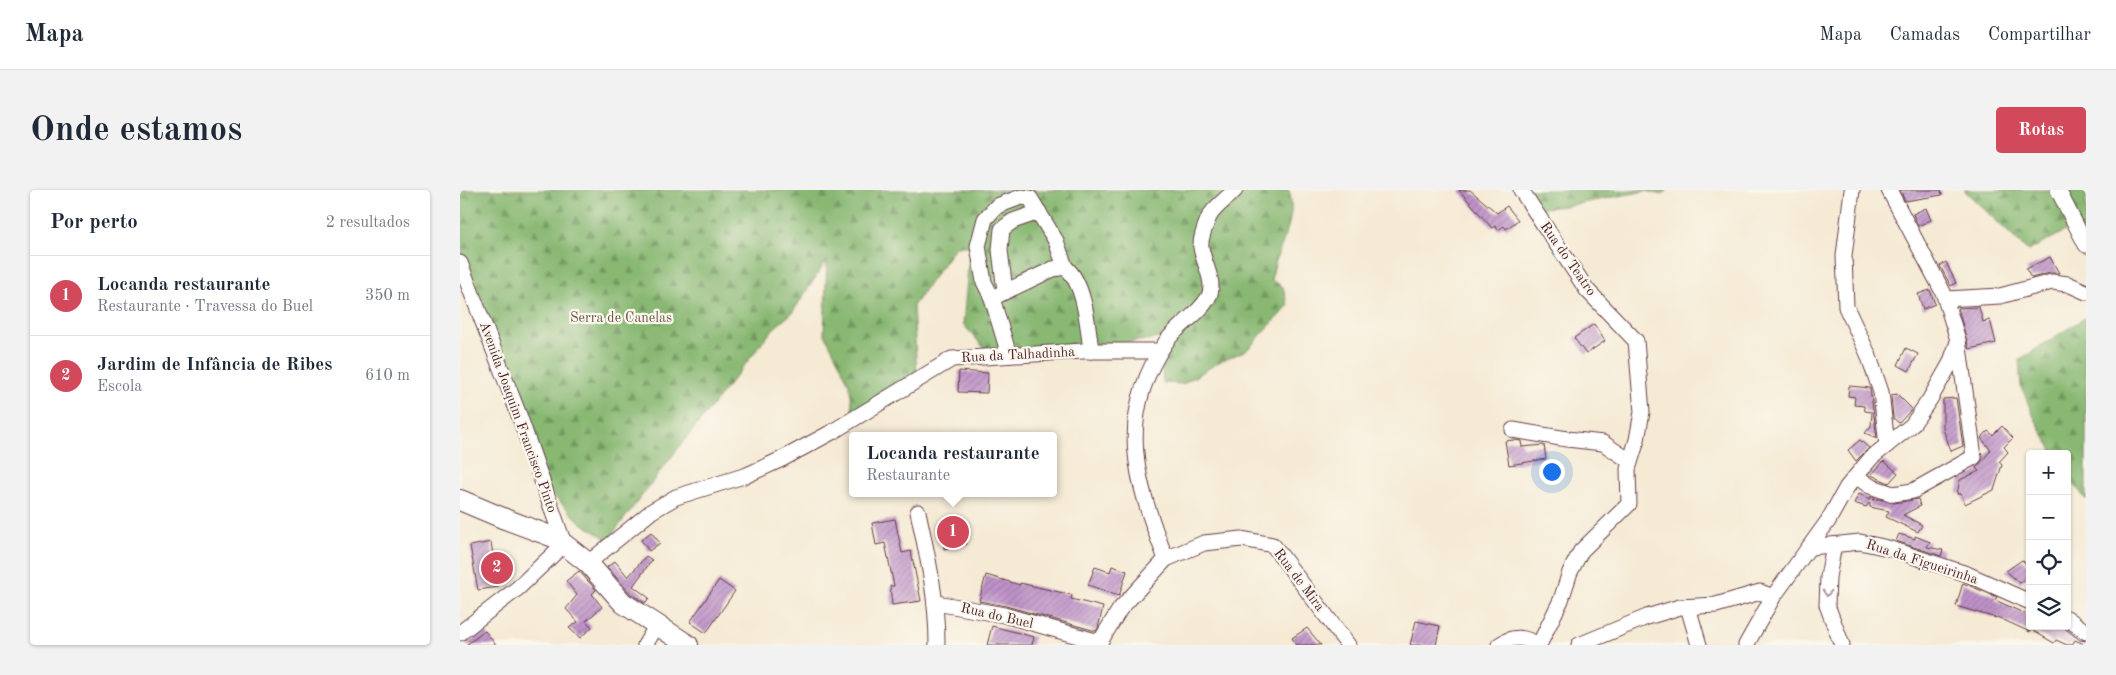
<!DOCTYPE html>
<html lang="pt">
<meta charset="utf-8">
<style>
body{margin:0;font-family:"Old Standard TT",serif;background:#f2f2f3;color:#1f2937}
.controls{position:absolute;right:15px;bottom:15px;display:grid;overflow:hidden;border-radius:5px;box-shadow:0 1px 4px #0004}
.controls button{width:45px;height:45px;display:grid;place-items:center;padding:0;border:0;border-bottom:1px solid #e0e1e3;background:#fff;color:#1f2937;font:25px sans-serif}
.you{position:absolute;left:1091px;top:281px;width:18px;height:18px;margin:-12px;border:4px solid #fff;border-radius:50%;background:#1a73e8;box-shadow:0 0 0 8px #1a73e833}
.badge{display:grid;place-items:center;width:32px;height:32px;border-radius:50%;background:#d1495b;color:#fff;font-size:16px;font-weight:700}
.pin{position:absolute;translate:-50% -50%;border:2px solid #fff;box-shadow:0 1px 5px #0006}
.popup{position:absolute;left:389px;top:242px;width:208px;height:65px;box-sizing:border-box;display:grid;place-content:center;border-radius:5px;background:#fff;filter:drop-shadow(0 1px 4px #0005);font-size:16px;white-space:nowrap;color:#747a83}
.popup b{font-size:19px;color:#1f2937}
.popup::after{content:'';position:absolute;left:50%;top:100%;margin-left:-10px;border:10px solid transparent;border-top-color:#fff}
.list{margin:0;padding:0;list-style:none}
h2{display:flex;justify-content:space-between;align-items:center;height:65px;margin:0;padding:0 20px;font-size:21px}
h2 small{font-size:16px;font-weight:400;color:#747a83}
.list li{display:grid;grid-template-columns:32px 1fr auto;gap:15px;align-items:center;box-sizing:border-box;height:80px;padding:0 20px;border-top:1px solid #e0e1e3}
.list b{display:block;font-size:19px;white-space:nowrap}
.list p{margin:0;font-size:16px;white-space:nowrap;color:#747a83}
.list em{font-size:16px;font-style:normal;color:#747a83}
.icon{flex:none;width:28px;height:28px;fill:none;stroke:currentColor;stroke-width:2;stroke-linecap:round;stroke-linejoin:round}
.map{position:relative;flex:none;width:1626px;height:455px;overflow:hidden;border-radius:5px}
header{display:flex;align-items:center;gap:30px;box-sizing:border-box;height:70px;padding:0 25px;background:#fff;border-bottom:1px solid #e0e1e3}
header strong{font-size:24px}
nav{display:flex;gap:28px;margin-inline-start:auto;font-size:18px}
.intro{display:flex;align-items:center;justify-content:space-between;box-sizing:border-box;height:120px;padding:0 30px}
h1{margin:0;font-size:35px}
.button{padding:12px 22px;border-radius:5px;background:#d1495b;color:#fff;font-size:18px;font-weight:700}
main{display:flex;gap:30px;padding:0 30px}
aside{flex:1;background:#fff;border-radius:5px;box-shadow:0 1px 4px #0004}
.map>svg:first-child{display:block}
</style>
<header>
<strong>Mapa</strong>
<nav><a>Mapa</a><a>Camadas</a><a>Compartilhar</a></nav>
</header>
<div class="intro"><h1>Onde estamos</h1><a class="button">Rotas</a></div>
<main>
<aside>
<h2>Por perto<small>2 resultados</small></h2>
<ul class="list">
<li><span class="badge">1</span><div><b>Locanda restaurante</b><p>Restaurante · Travessa do Buel</p></div><em>350 m</em></li>
<li><span class="badge">2</span><div><b>Jardim de Infância de Ribes</b><p>Escola</p></div><em>610 m</em></li>
</ul>
</aside>
<div class="map">
<svg width="1626" height="455" viewBox="0 0 1626 455">
<defs>
<pattern id="forest-firs" width="22" height="20" patternUnits="userSpaceOnUse" patternTransform="scale(1.25)"><rect width="22" height="20" fill="#88b872"/><path d="M5 1l3.5 6h-7zM16 11l3.5 6h-7z" fill="#71955e"/></pattern>
<pattern id="building-hatch" width="6" height="6" patternUnits="userSpaceOnUse" patternTransform="scale(1.25)"><rect width="6" height="6" fill="#bf93c9"/><path d="M-1 1l2-2M0 6l6-6M5 7l2-2" fill="none" stroke="#9d77a3"/></pattern>
</defs>
<rect width="100%" height="100%" fill="#fbf7ec"/>
<filter id="ink" filterUnits="userSpaceOnUse"><feTurbulence type="fractalNoise" baseFrequency=".02" numOctaves="2"/><feDisplacementMap in="SourceGraphic" scale="10" xChannelSelector="R" yChannelSelector="G"/><feConvolveMatrix kernelMatrix="1 2 1 2 8 2 1 2 1" color-interpolation-filters="sRGB"/></filter>
<filter id="wash" filterUnits="userSpaceOnUse"><feTurbulence type="fractalNoise" baseFrequency=".0096" numOctaves="4" result="noise"/><feDisplacementMap in="SourceGraphic" scale="20" xChannelSelector="R" yChannelSelector="G"/><feGaussianBlur stdDeviation="1.12" result="paint"/><feColorMatrix in="noise" values="0 0 0 0 0 0 0 0 0 0 0 0 0 0 0 0 0 1.4 0 .05"/><feComposite in="paint" operator="in"/></filter>
<g filter="url(#wash)">
<rect width="100%" height="100%" fill="#f5ead4"/>
<g fill="url(#forest-firs)" stroke="#696c4e">
<path d="M0,0H829C836,26 825,44 817,68C814,75 813,83 811,90L823,97L828,116L787,160L759,172L723,194L703,193L700,148L648,155L525,159L503,134L510,56H496L453,116L457,185L393,224L390,197L380,174L364,143L367,70L332,123L314,138L216,261L148,350L120,332L89,301L61,221L0,65Z"/>
<path d="M1058,0H1208L1202,5L1186,1L1106,16L1071,19Z"/>
<path d="M1504,0H1626V43L1611,38L1568,61Z"/>
<path d="M1626,127V310L1607,284V264H1594L1573,225L1561,196L1559,170Z"/>
</g>
<g id="blocks">
<g fill="url(#building-hatch)">
<path d="M999,0H1010L1037,23L1047,16L1058,30L1046,39L1044,36L1038,40L1035,36L1032,38Z"/>
<path d="M1440,0H1481L1482,5L1445,11Z"/>
<path d="M1466,18L1471,30L1458,36L1453,24Z"/>
<path d="M1590,67L1599,83H1590L1571,88L1566,79Z"/>
<path d="M1486,72L1496,93L1491,96L1480,76Z"/>
<path d="M1470,100L1475,114L1463,119L1458,104Z"/>
<path d="M1519,117L1523,132L1530,130L1536,153L1509,159L1498,118Z"/>
<path d="M1134,134L1145,151L1126,164L1114,148Z"/>
<path d="M1446,158L1458,164L1449,181L1438,175Z"/>
<path d="M499,181L528,183L527,203L498,202Z"/>
<path d="M1389,196L1410,198L1417,248L1405,243L1411,236L1412,222L1405,221L1404,216L1394,215L1395,207L1388,206Z"/>
<path d="M1437,204L1452,219L1439,233L1433,228L1431,205Z"/>
<path d="M1496,208L1503,256L1491,261L1483,239V209Z"/>
<path d="M1542,236L1553,248L1544,257L1548,262L1539,272L1542,275L1534,300L1505,314L1501,304H1497L1500,290L1519,281L1516,278L1531,260L1521,248L1528,241L1533,245Z"/>
<path d="M1054,250L1061,251L1062,257L1084,255L1086,269L1049,275L1045,251Z"/>
<path d="M1400,250L1409,258L1396,271L1388,260Z"/>
<path d="M1424,271L1438,283L1429,293L1411,285Z"/>
<path d="M1399,304L1411,309V306L1415,308L1413,310L1419,309L1434,313L1458,309L1460,316L1443,325L1462,335L1458,342L1426,327L1429,321L1410,317V312L1406,317L1394,313Z"/>
<path d="M501,326L507,354L484,359L481,331Z"/>
<path d="M435,329L442,363L451,361L461,411L432,415L430,396H434L425,353L416,355L412,333Z"/>
<path d="M191,342L200,353L189,361L181,350Z"/>
<path d="M1439,344L1455,349V346L1470,352L1467,357L1483,360L1481,366L1436,351Z"/>
<path d="M31,352L38,397L18,400L10,356Z"/>
<path d="M186,366L192,370L173,396L189,408L185,413L171,404L147,377L155,371L168,387Z"/>
<path d="M1562,370L1570,377V385L1560,393L1546,381Z"/>
<path d="M652,376L667,381L659,406L628,395L635,377L650,382Z"/>
<path d="M119,381L136,400L132,404L142,417L126,431L132,437L120,448L109,438L118,432L106,419L117,405L106,391Z"/>
<path d="M526,385L560,395V393L612,405L611,409L643,417L638,438L636,441L546,416L519,411Z"/>
<path d="M259,390L275,401L246,443L230,432Z"/>
<path d="M1503,393L1537,407L1535,410L1570,426V436H1602L1620,450L1626,451V455L1615,450L1612,455H1607L1596,450L1594,453L1570,439V442L1537,427L1536,428L1496,416Z"/>
<path d="M956,431L980,436L976,455H950Z"/>
<path d="M532,436L574,447L572,455H527Z"/>
<path d="M847,438L861,455H837L832,448Z"/>
<path d="M25,441L36,455H6Z"/>
</g>
</g>
</g>
<g filter="url(#ink)">
<use href="#blocks" fill-opacity="0" stroke="#643d44" stroke-width="1"/>
<g fill="none" stroke-linecap="round" stroke-linejoin="round">
<defs>
<g id="minor">
<path d="M1061,0L1127,100L1176,151L1182,222L1177,250L1168,279L1169,314L1121,361L1110,382L1101,410L1079,455"/>
<path d="M1392,0L1384,66L1386,117L1408,164L1421,202L1427,255"/>
<path d="M1598,0L1626,55"/>
<path d="M0,73L59,225L104,354L58,398L0,443"/>
<path d="M545,101L540,60L542,39L553,31L579,22"/>
<path d="M532,108L593,79L605,77C625,93 628,137 631,161"/>
<path d="M1486,109L1540,106L1592,92L1608,94L1626,102"/>
<path d="M549,165L532,108L524,92L518,56L525,29L537,16L561,7L570,8L596,51L605,77"/>
<path d="M1053,240L1107,249L1143,253L1170,271"/>
<path d="M1397,287L1410,296L1433,304L1453,301L1514,267L1498,150L1483,102L1429,0"/>
<path d="M458,322C468,368 477,407 477,455"/>
<path d="M1374,355L1368,387L1367,415L1382,455"/>
<path d="M1351,357L1400,352L1428,358L1507,384L1570,412"/>
<path d="M706,369C676,292 655,227 706,152C717,135 738,126 748,108C757,93 743,73 741,57C740,49 746,34 749,27C754,17 768,8 775,0"/>
<path d="M128,373L192,321L216,307L287,285L322,269L372,242L492,169L623,161H700"/>
<path d="M476,413L544,425L639,452"/>
<path d="M1228,417L1239,455"/>
<path d="M1607,428L1626,442"/>
<path d="M185,455L197,435"/>
<path d="M638,455L660,419L706,369L744,353L782,349L813,355L888,455"/>
<path d="M1039,455C1054,445 1064,447 1079,455"/>
<path d="M1119,455L1187,427L1220,417L1256,415L1300,402L1313,407"/>
<path d="M1286,455L1313,407L1368,331L1387,297L1411,268L1452,235L1470,209L1490,174L1498,152"/>
</g>
<path id="major" d="M0,310L45,329L96,348L128,373L163,413L228,455"/>
</defs>
<use href="#minor" stroke="#643d44" stroke-width="17"/>
<use href="#major" stroke="#643d44" stroke-width="22"/>
<use href="#minor" stroke="#fff" stroke-width="15"/>
<use href="#major" stroke="#fff" stroke-width="20"/>
</g>
<defs><path id="oneway-chevron" d="M-2-3.5L2.5 0L-2 3.5" fill="none" stroke-width="1.6" stroke-linecap="round" stroke-linejoin="round" transform="scale(1.25)"/></defs>
<use stroke="#ae9aa0" href="#oneway-chevron" transform="translate(1367 403) rotate(93)"/>
</g>
<g text-anchor="middle" dominant-baseline="central" stroke-width="4.5" stroke-linejoin="round" paint-order="stroke">
<g font-size="14" fill="#4a1f2b" stroke="#fbf7ec">
<text transform="translate(1108 69) rotate(55)">Rua do Teatro</text>
<text transform="translate(558 165) rotate(-3)">Rua da Talhadinha</text>
<text transform="translate(58 227) rotate(70)">Avenida Joaquim Francisco Pinto</text>
<text transform="translate(1462 372) rotate(18)">Rua da Figueirinha</text>
<text transform="translate(839 390) rotate(53)">Rua de Mira</text>
<text transform="translate(537 426) rotate(13)">Rua do Buel</text>
</g>
<g font-size="14" fill="#675646" stroke="#fbf7ec">
<text x="161" y="128">Serra de Canelas</text>
</g>
</g>
</svg>
<div class="controls">
<button>+</button>
<button>−</button>
<button><svg class="icon" aria-label="locate" viewBox="0 0 24 24"><circle cx="12" cy="12" r="6"/><path d="M12 2v4M12 18v4M2 12h4M18 12h4"/></svg></button>
<button><svg class="icon" aria-label="layers" viewBox="0 0 24 24"><path d="M12 4l9 5-9 5-9-5zM3 14l9 5 9-5"/></svg></button>
</div>
<div class="you"></div>
<div class="pin badge" style="left:493px;top:342px">1</div>
<div class="popup"><b>Locanda restaurante</b>Restaurante</div>
<div class="pin badge" style="left:37px;top:378px">2</div>
</div>
</main>
